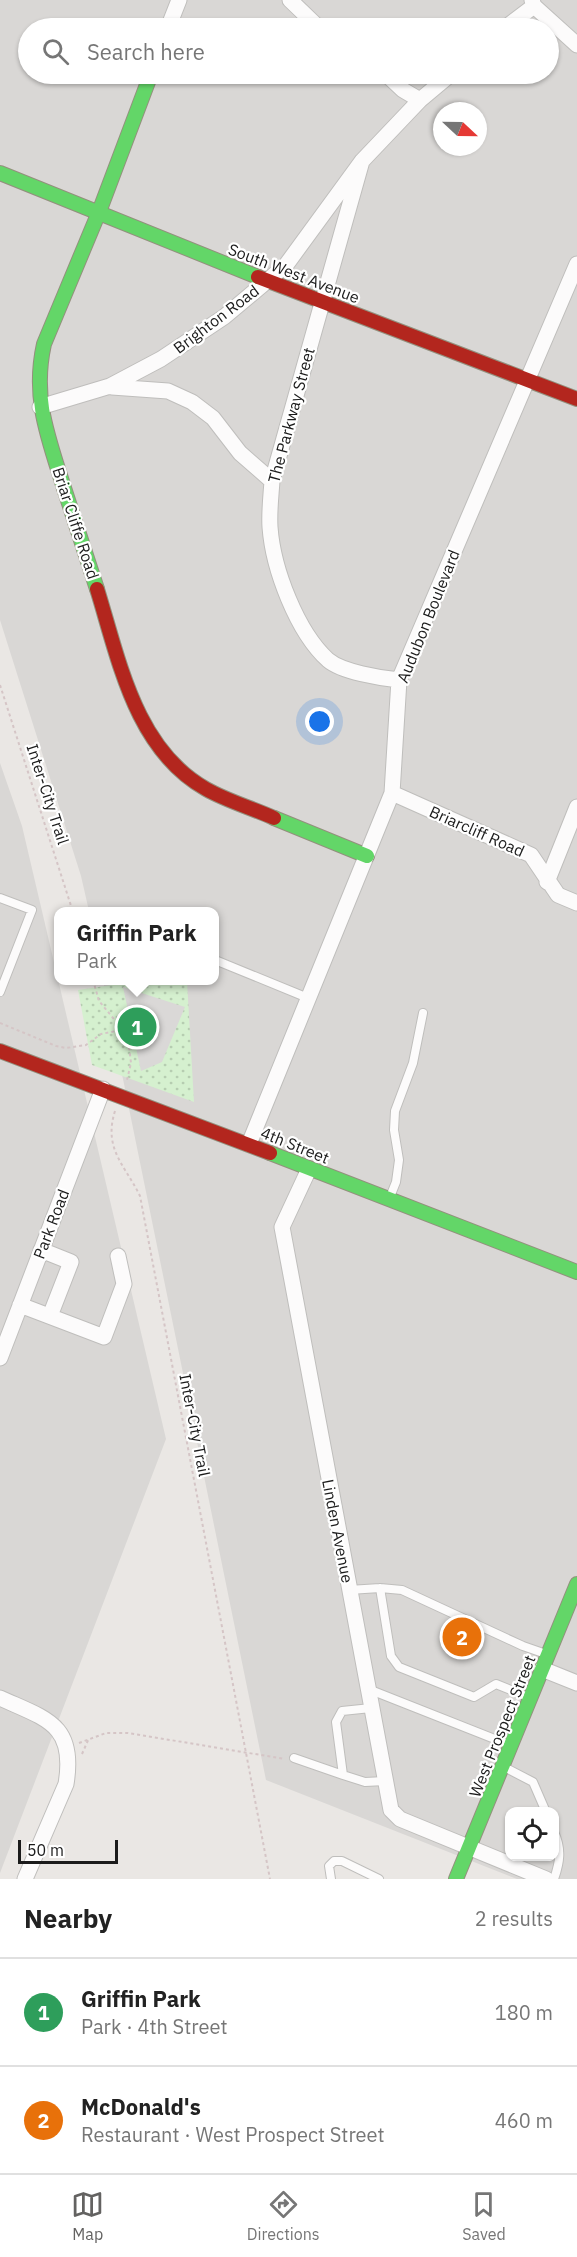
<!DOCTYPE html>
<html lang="en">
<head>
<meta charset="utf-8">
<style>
	body { margin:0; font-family:"IBM Plex Sans",sans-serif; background:#f6f6f6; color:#222 }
	.controls { position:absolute; right:18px; bottom:18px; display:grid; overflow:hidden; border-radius:12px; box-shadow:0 2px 4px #0004 }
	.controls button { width:54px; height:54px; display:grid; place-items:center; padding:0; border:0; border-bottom:2px solid #e0e0e0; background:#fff; color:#222; font:30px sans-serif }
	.compass { position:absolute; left:433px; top:102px; width:54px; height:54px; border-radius:50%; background:#fff; box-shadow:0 2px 4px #0004; rotate:112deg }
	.scale { position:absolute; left:18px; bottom:15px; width:100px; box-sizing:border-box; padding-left:6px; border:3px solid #1b1b1b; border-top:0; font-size:16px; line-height:21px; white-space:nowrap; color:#1b1b1b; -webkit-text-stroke:4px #fff; paint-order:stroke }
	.you { position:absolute; left:320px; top:722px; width:21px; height:21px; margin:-15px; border:4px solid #fff; border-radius:50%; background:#1a73e8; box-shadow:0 0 0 9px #1a73e833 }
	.badge { display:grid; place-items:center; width:39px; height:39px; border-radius:50%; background:#636261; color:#fff; font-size:20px; font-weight:700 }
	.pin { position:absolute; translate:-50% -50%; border:3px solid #fff; box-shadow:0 2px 6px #0006 }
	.popup { position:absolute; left:54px; top:907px; width:165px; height:78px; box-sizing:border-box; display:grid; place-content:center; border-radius:12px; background:#fff; filter:drop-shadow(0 2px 4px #0005); font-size:20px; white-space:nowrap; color:#767676 }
	.popup b { font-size:22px; color:#222 }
	.popup::after { content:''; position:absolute; left:50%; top:100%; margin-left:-12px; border:12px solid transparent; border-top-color:#fff }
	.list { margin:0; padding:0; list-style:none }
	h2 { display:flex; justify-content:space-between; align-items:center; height:78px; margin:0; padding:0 24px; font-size:26px }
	h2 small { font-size:20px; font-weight:400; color:#767676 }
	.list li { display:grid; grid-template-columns:39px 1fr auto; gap:18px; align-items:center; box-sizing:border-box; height:108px; padding:0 24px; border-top:2px solid #e0e0e0 }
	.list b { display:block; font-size:22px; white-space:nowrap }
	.list p { margin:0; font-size:20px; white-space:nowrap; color:#767676 }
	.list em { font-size:20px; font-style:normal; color:#767676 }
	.icon { flex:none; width:33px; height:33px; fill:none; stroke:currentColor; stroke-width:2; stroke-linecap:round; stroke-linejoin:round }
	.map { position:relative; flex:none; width:577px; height:1879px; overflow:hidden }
	.search { position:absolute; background:#fff; box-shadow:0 2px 4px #0004; left:18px; right:18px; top:18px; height:66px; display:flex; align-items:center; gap:15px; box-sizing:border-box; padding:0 21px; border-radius:33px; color:#767676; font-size:22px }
	.sheet { height:294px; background:#fff }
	nav { display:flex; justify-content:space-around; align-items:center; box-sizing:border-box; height:84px; border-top:2px solid #e0e0e0; background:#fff; font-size:16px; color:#767676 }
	nav a { display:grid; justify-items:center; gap:3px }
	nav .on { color:#636261 }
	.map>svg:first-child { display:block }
</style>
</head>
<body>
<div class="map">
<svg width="577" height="1879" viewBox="0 0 577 1879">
	<defs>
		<pattern id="park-dots" width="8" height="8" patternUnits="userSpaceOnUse" patternTransform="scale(1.5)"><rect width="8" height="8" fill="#d5f0cf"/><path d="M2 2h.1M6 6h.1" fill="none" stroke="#b6cdb1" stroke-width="1.8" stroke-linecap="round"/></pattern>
	</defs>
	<rect width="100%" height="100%" fill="#eae7e4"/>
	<!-- residential -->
	<path fill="#d9d7d5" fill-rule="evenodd" d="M 0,0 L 577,0 L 577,1879 L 517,1879 L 266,1780 L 103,981 L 215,980 L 215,912 L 89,911 L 81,876 L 0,620 ZM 28,28 L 548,28 L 548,74 L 28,74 ZM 442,111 L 478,111 L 478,147 L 442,147 ZM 510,1812 L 554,1812 L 554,1856 L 510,1856 Z
		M 0,763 L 22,826 L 166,1439 L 0,1873 Z"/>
	<!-- park -->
	<path fill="url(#park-dots)" d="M 139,981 L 187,981 L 194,1102 L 92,1065 L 78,990 Z"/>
	<!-- parking -->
	<path fill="#dad8d7" d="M 123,987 L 185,1007 L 162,1062 L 141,1071 Z"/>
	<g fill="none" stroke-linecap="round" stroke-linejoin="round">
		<!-- lane casing -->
		<g stroke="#bfbebc" stroke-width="10">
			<path id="lane" d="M 0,898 L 32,910 L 0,992
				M 215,960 L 308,998
				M 390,1197 L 396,1182 L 399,1160 L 394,1130 L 395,1111 L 413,1063 L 423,1013
				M 380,1588 L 391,1656 L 399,1667 L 474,1697 L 496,1684 L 528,1697
				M 349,1590 L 380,1588 L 402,1590 L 523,1646 L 546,1654
				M 368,1689 L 510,1745
				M 371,1708 L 342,1711 L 336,1722 L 343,1775 L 365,1782 L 385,1781
				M 294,1758 L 343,1775
				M 504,1767 L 533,1782 L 546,1812
				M 331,1879 L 329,1866 L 334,1861 L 342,1861 L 379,1879
				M 554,1879 C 560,1862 562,1849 554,1832"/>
		</g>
		<!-- street casing -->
		<g stroke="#bfbebc" stroke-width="17">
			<path id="street" d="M 290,0 L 319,28
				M 532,0 L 534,6 L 577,45
				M 168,28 L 179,0
				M 505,28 L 534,6
				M 386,74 L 403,90 L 420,100
				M 362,161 L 272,481 C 271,496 269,512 270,527 C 273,569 297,632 328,660 C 342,672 380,678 399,680
				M 112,387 L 168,391 L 192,402 L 213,418 L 240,453 L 272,481
				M 40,407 L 110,386 L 161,359 L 224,317 L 286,265 L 362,161 L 420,100 L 451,74
				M 392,793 L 531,855 L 558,895 L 577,903
				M 547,882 L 577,807
				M 249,1144 L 392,793 L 399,680 L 577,264
				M 309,1169 L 282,1227 L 391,1810 L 400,1819 L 546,1879
				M 41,1250 L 71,1262 L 50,1316
				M 20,1305 L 104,1337 L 124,1284 L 118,1256
				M 0,1358 L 103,1089
				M 542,1669 L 577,1683
				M 0,1698 C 46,1719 76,1724 66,1784 L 25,1879"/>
		</g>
		<!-- fast casing -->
		<g stroke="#93907d" stroke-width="16">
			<path id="fast" d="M 0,173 L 258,277
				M 97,589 C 86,555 75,521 64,488 C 48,437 32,398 44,344 L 99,212 L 151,74
				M 274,818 L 367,856
				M 270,1153 L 577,1272
				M 456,1879 L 577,1584"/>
		</g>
		<!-- jam casing -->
		<g stroke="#93907d" stroke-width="16">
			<path id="jam" d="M 258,277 L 577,399
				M 97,589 C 119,660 135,749 206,789 C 227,801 252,808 274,818
				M 0,1051 L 270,1153"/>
		</g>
		<!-- path -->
		<path stroke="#d5c5c6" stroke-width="2" stroke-dasharray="3 3" stroke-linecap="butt" d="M 0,685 L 73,912
			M 93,980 L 99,1001 L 123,1030 L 129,1046 L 131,1063 L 127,1080
			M 0,1023 L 56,1046 L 66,1048 L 86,1045 L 101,1034 L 131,1028 L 152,1029
			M 115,1111 C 103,1149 125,1165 140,1196 L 270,1879
			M 79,1743 L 106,1733 L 128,1733 L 285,1759
			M 82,1754 L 89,1738"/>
		<!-- lane -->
		<use href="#lane" stroke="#fcfbfb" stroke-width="8"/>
		<!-- street -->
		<use href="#street" stroke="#fcfbfb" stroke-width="15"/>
		<!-- fast -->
		<use href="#fast" stroke="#63d668" stroke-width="14"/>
		<!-- jam -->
		<use href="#jam" stroke="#b3261e" stroke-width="14"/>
	</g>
	<g text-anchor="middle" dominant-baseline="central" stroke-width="4.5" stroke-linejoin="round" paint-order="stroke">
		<!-- street labels -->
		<g font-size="16" fill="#1b1b1b" stroke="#fff">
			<text transform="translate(294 273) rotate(21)">South West Avenue</text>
			<text transform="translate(216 319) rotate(-37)">Brighton Road</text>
			<text transform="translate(291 415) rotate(-75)">The Parkway Street</text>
			<text transform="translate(76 523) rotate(72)">Briar Cliffe Road</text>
			<text transform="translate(428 616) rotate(-68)">Audubon Boulevard</text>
			<text transform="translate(48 794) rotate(72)">Inter-City Trail</text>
			<text transform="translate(477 831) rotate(24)">Briarcliff Road</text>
			<text transform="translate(295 1145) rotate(22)">4th Street</text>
			<text transform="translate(51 1224) rotate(-69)">Park Road</text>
			<text transform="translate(195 1425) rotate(79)">Inter-City Trail</text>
			<text transform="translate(338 1531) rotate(79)">Linden Avenue</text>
			<text transform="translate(502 1726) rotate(-68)">West Prospect Street</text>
		</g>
	</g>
</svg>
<div class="controls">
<button><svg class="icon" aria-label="locate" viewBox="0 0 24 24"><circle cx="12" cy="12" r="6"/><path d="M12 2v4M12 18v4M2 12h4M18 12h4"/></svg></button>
</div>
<svg class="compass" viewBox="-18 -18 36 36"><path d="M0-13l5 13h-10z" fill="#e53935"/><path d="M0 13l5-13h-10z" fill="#767676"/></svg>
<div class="scale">50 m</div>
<div class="you"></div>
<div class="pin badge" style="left:137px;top:1027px;background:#2e9e5b">1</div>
<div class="popup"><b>Griffin Park</b>Park</div>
<div class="pin badge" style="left:462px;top:1637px;background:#e8710a">2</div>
<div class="search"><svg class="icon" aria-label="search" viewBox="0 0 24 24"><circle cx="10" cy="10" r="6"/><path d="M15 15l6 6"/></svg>Search here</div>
</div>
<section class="sheet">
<h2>Nearby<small>2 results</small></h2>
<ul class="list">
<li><span class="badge" style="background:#2e9e5b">1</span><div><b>Griffin Park</b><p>Park · 4th Street</p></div><em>180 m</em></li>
<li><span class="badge" style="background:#e8710a">2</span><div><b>McDonald's</b><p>Restaurant · West Prospect Street</p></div><em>460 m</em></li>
</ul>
</section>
<nav>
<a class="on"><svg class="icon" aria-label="map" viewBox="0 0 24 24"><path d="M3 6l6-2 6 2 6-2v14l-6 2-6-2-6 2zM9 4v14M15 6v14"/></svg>Map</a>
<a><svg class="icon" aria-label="directions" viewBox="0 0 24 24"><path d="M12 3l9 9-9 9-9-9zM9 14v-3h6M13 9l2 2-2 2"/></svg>Directions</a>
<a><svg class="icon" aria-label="saved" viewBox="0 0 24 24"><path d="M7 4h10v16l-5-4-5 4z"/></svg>Saved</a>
</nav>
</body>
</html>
